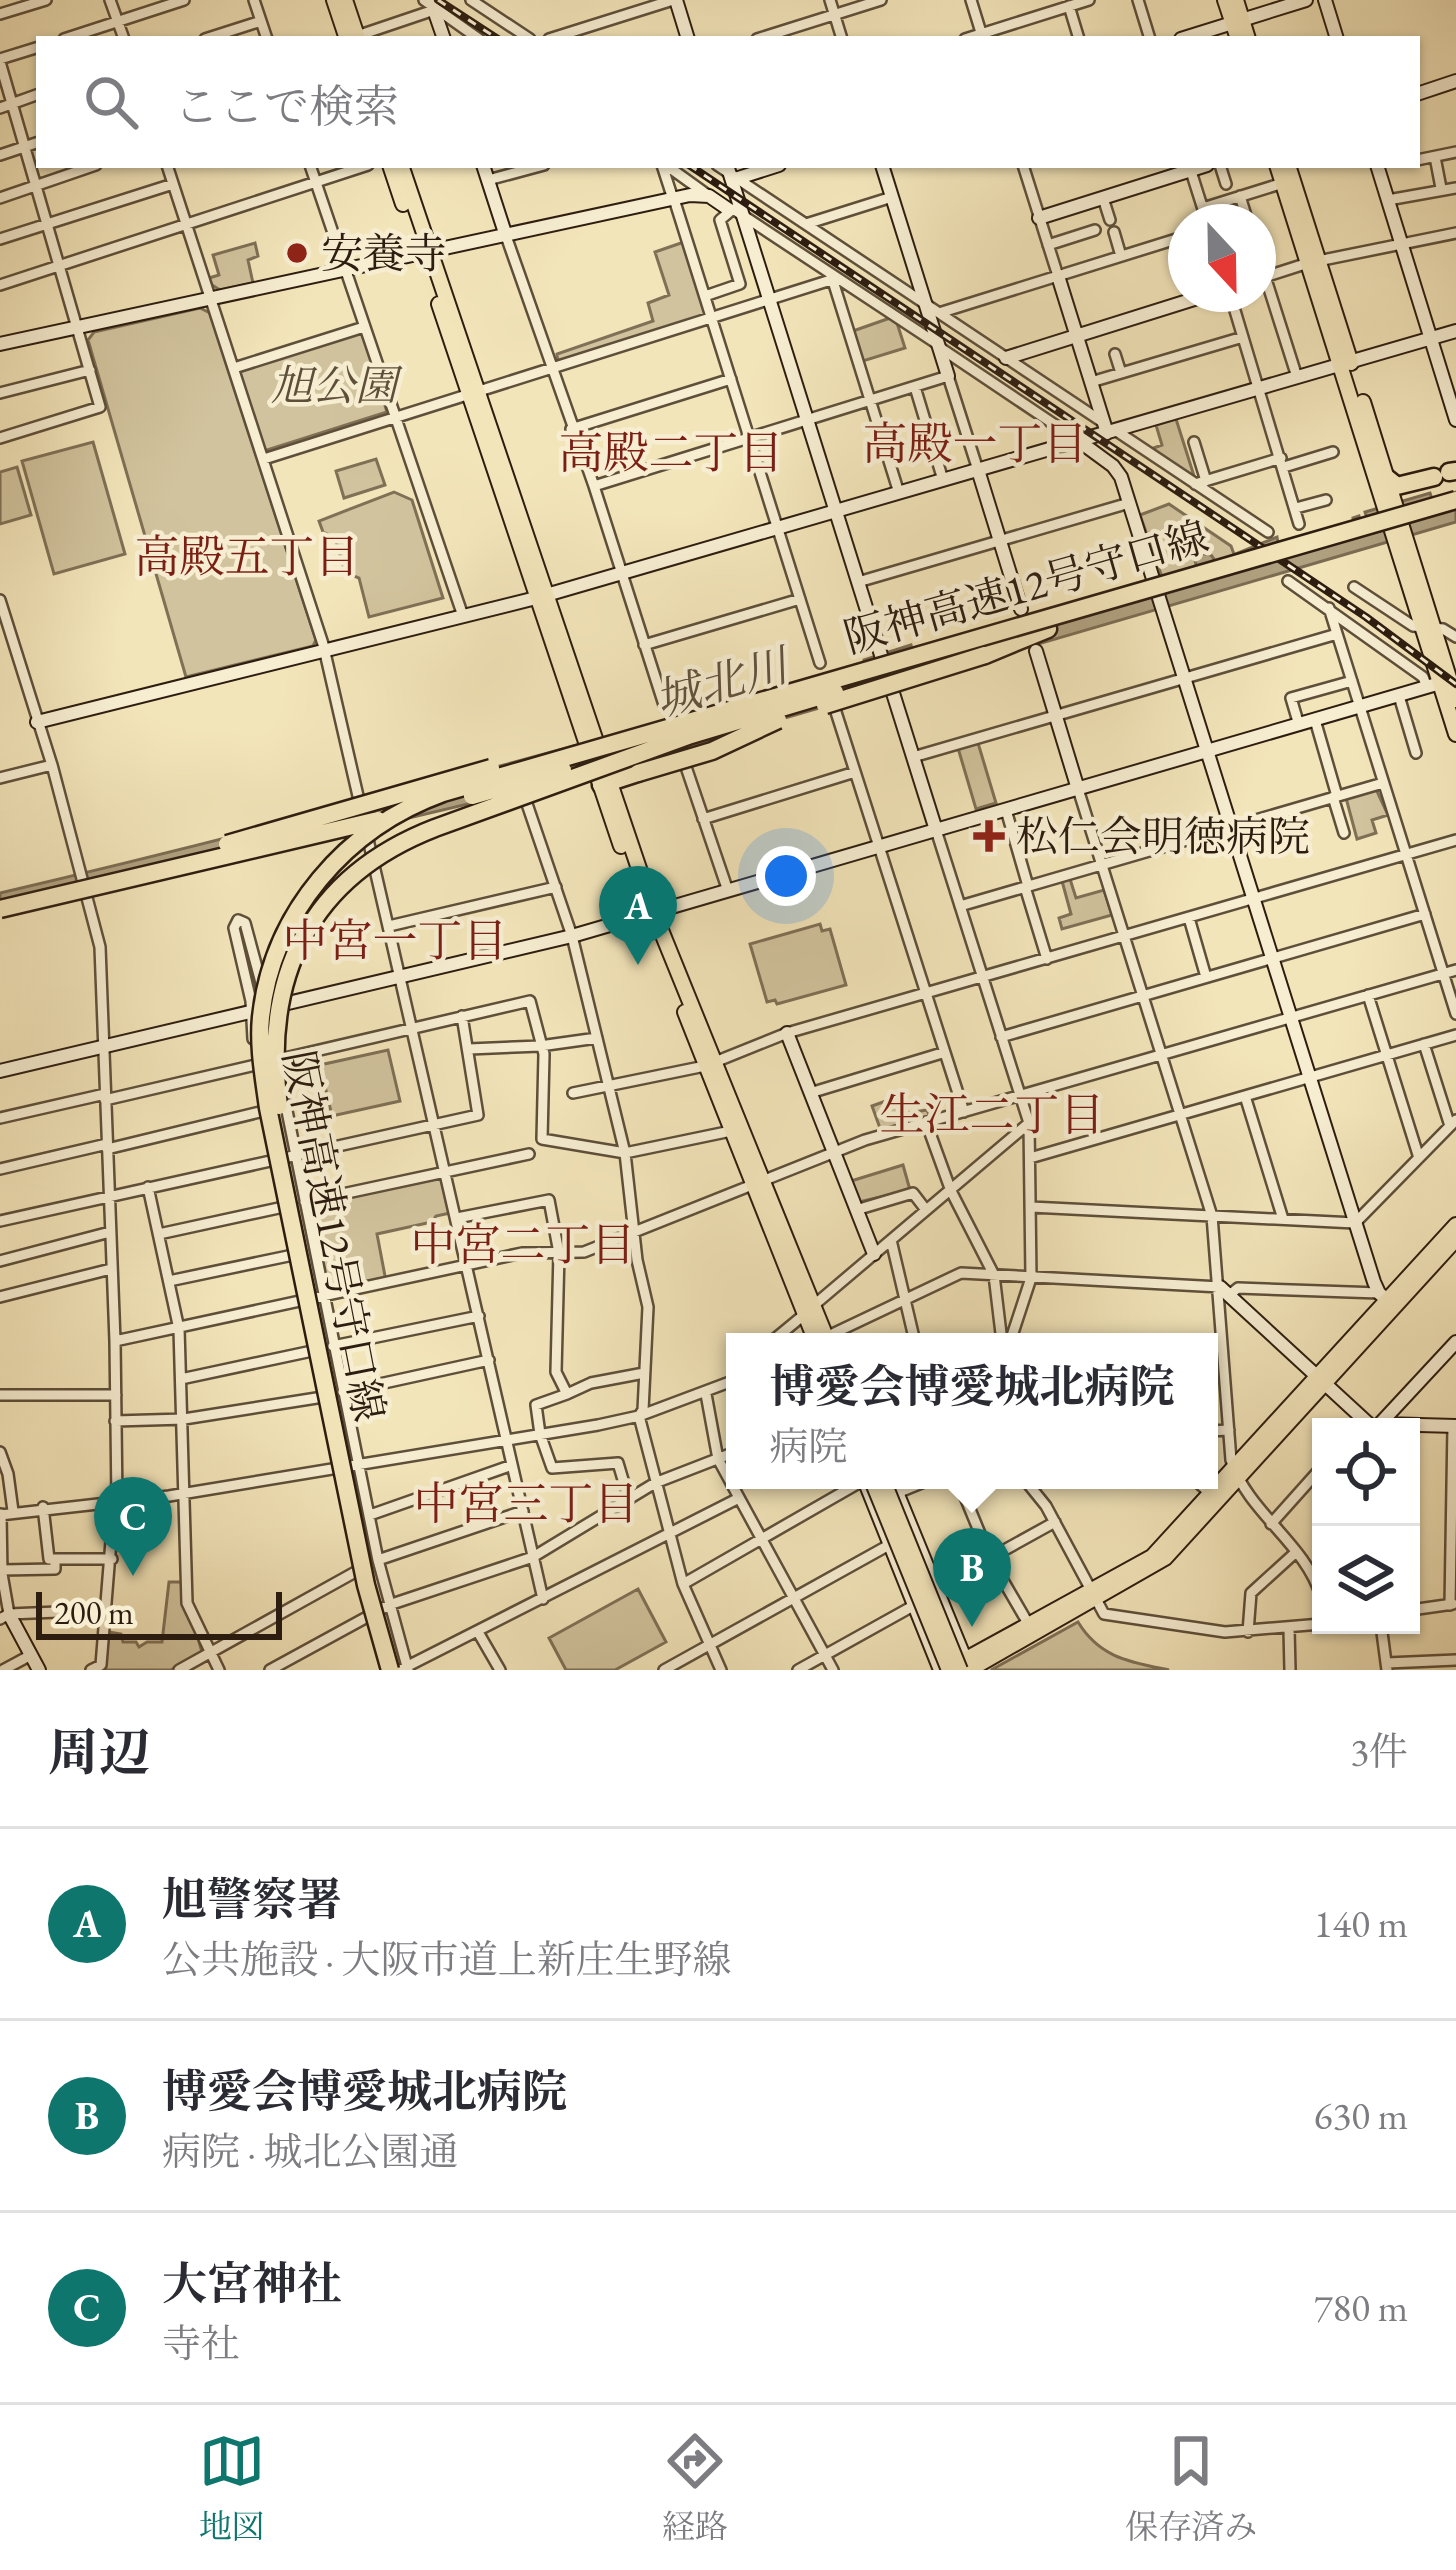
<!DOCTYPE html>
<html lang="ja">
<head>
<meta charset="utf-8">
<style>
	body { margin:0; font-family:"EB Garamond","Noto Serif JP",serif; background:#f7f7f7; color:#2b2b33 }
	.controls { position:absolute; right:36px; bottom:36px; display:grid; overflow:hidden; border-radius:0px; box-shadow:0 3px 9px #0004 }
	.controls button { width:108px; height:108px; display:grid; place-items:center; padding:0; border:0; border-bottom:3px solid #e1e1e2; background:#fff; color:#2b2b33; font:60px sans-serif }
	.compass { position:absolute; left:1168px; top:204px; width:108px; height:108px; border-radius:50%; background:#fff; box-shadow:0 3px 9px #0004; rotate:158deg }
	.scale { position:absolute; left:36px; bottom:30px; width:246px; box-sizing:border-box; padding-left:12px; border:6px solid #2d1d10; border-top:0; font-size:33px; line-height:42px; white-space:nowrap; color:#2d1d10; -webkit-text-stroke:9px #f7eed2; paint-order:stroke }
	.you { position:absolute; left:786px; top:876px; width:42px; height:42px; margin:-30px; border:9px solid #fff; border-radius:50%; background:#1a73e8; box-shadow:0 0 0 18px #1a73e833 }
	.badge { display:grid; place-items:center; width:78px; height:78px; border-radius:50%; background:#0f766e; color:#fff; font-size:39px; font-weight:700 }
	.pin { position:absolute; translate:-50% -99px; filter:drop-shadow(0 3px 6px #0008) }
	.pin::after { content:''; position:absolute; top:63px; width:42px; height:36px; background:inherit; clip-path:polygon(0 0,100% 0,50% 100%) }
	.popup { position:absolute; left:726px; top:1333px; width:492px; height:156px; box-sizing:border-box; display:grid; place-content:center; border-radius:0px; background:#fff; filter:drop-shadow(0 3px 9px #0005); font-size:39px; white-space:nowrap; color:#7c7c81 }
	.popup b { font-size:45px; color:#2b2b33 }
	.popup::after { content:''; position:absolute; left:50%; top:100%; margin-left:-24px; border:24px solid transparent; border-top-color:#fff }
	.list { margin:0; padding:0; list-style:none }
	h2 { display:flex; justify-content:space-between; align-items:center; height:156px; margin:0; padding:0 48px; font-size:51px }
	h2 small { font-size:39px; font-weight:400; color:#7c7c81 }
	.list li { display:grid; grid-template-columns:78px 1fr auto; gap:36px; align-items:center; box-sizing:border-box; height:192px; padding:0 48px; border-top:3px solid #e1e1e2 }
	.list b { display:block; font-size:45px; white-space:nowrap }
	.list p { margin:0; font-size:39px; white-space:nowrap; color:#7c7c81 }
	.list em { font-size:39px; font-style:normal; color:#7c7c81 }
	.icon { flex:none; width:66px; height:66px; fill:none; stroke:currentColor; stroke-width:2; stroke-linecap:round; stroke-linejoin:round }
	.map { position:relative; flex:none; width:1456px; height:1670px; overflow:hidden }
	.search { position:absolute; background:#fff; box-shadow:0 3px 9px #0004; left:36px; right:36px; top:36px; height:132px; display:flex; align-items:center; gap:30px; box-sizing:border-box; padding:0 42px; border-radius:0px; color:#7c7c81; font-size:45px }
	.sheet { height:732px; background:#fff }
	nav { display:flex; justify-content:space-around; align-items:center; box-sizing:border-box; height:168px; border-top:3px solid #e1e1e2; background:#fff; font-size:33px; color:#7c7c81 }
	nav a { display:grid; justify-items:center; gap:6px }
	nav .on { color:#0f766e }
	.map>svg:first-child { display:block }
</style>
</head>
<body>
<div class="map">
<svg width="1456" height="1670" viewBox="0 0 1456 1670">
	<rect width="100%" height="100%" fill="#f3e5ba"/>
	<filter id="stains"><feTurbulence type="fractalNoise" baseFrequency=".00167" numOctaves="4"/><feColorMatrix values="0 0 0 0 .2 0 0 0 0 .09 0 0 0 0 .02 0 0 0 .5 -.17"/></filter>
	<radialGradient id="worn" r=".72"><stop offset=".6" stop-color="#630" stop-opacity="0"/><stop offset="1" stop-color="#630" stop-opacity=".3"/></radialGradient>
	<!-- green -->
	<path fill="#d1c39d" stroke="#7f7056" stroke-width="3" d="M 684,242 L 708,311 L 705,317 L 558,365 L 557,354 L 653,321 L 648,303 L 669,295 L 655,252 Z
		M 255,243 L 258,256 L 248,260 L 253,283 L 220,290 L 212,285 L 209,278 L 219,275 L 213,255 Z
		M 200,308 L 210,313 L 316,640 L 313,646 L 186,677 L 88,340 L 94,332 Z
		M 890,318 L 897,323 L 905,348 L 863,361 L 853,331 Z
		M 362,332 L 387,412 L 264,451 L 238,369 Z
		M 1176,419 L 1195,479 L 1151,449 L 1162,445 L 1156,425 Z
		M 93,442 L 125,554 L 54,574 L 22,461 Z
		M 376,459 L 385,485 L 344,498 L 336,471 Z
		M 17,467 L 31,515 L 0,524 L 0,472 Z
		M 394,492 L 412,500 L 443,598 L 369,617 L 359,578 L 345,572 L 335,538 L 323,532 L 319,521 Z
		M 1169,504 L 1231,546 L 1235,557 L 1162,577 L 1140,515 Z
		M 978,743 L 996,803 L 976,809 L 958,748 Z
		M 1376,789 L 1388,815 L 1372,820 L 1376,833 L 1357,839 L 1346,798 Z
		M 1070,879 L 1076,898 L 1104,890 L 1112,915 L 1062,929 L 1059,918 L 1071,914 L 1062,881 Z
		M 820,924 L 822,931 L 830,929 L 846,985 L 777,1004 L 775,1000 L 767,1002 L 750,944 Z
		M 388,1050 L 400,1101 L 332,1116 L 320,1065 Z
		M 897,1097 L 902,1114 L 927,1110 L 930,1117 L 881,1131 L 872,1106 Z
		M 903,1165 L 910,1190 L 859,1202 L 851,1181 Z
		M 439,1177 L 443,1180 L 450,1213 L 436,1216 L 432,1222 L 377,1234 L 385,1276 L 382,1281 L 333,1291 L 328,1288 L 312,1208 L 315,1204 Z
		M 169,1582 L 182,1582 L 202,1652 L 171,1670 L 105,1670 L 109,1632 L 121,1634 L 123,1642 L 136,1642 L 139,1647 L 147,1642 L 162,1642 Z
		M 638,1589 L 666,1642 L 615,1670 L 566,1670 L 549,1638 Z
		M 1078,1622 C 1100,1658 1130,1662 1169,1670 L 991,1670 Z"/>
	<!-- water -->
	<path fill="#b0a180" stroke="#7c6c53" stroke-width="3" d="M 1456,492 L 1456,522 L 590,775 L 0,915 L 0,893 C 290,825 577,747 863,664 L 864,660 L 911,645 L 912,649 L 1197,568 L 1190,542 L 1199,539 L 1199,553 L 1211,555 L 1216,562 L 1277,537 L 1278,543 L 1354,522 L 1353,518 L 1359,516 L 1360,520 L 1367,518 L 1365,512 L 1430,493 L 1432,499 Z"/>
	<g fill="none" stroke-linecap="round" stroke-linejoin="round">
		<!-- street casing -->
		<g stroke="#5e4f3a" stroke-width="14">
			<path id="street" d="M 110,0 L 124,39
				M 254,0 L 267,39
				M 424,0 L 479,39
				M 471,0 L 530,39
				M 830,0 L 842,39
				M 971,0 L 983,39
				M 1138,0 L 1150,39
				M 1069,6 L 1079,39
				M 0,14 L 46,0
				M 357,36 L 434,10 L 433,0
				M 64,39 L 184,0
				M 205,39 L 261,21
				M 549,39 L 673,0
				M 757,39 L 881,0
				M 965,39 L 1089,0
				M 0,59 L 39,47
				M 0,62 L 100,407 L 0,438
				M 0,108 L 39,94
				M 0,155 L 39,142
				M 1435,157 L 1441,188
				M 1417,160 L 1456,152
				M 167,165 L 323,644 L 543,1599
				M 310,165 L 463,616
				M 662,165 L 673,199
				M 666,165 L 709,196
				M 717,165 L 1104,423
				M 1023,165 L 1058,276
				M 1189,165 L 1207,222
				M 1220,165 L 1226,184
				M 488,180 L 544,165
				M 1240,196 L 1248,222
				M 0,198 L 96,165
				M 1103,198 L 1110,220
				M 674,199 L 820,663
				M 1388,200 L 1456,188
				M 1203,208 L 1283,183
				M 806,224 L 892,197
				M 1114,232 L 1121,256
				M 506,236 L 594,486 L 665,708
				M 0,239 L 173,184
				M 1048,245 L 1095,230
				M 1258,254 L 1297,377
				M 1258,279 L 1308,263 L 1456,233
				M 833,281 L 899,493
				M 0,285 L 368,165
				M 1230,294 L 1299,524
				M 705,296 L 740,284 L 720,220 L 733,209 L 939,345
				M 939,313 L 1186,236
				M 939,347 L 1079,441
				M 1115,354 L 1121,373
				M 234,368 L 364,327
				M 1091,382 L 1243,337
				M 915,387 L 943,480
				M 0,393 L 90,370
				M 571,429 L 731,379
				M 1115,430 L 1268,532
				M 1194,442 L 1206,481
				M 264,459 L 837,278
				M 1284,467 L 1333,452
				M 1195,484 L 1281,458
				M 594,486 L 948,376 L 978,470
				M 1296,508 L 1326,500
				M 1288,581 L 1423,677 L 1427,687
				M 858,582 L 1129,503
				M 1354,587 L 1413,626 L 1443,629 L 1456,637
				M 0,600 L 52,765 L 100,947 L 115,1341 L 117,1503
				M 1329,608 L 1456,1014
				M 644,645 L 800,599
				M 1399,696 L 1416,753
				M 835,709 L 964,1112
				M 1315,720 L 1337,796
				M 1299,725 L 1291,698 L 1352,681
				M 913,757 L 1337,634
				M 685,764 L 728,891
				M 0,778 L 52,765
				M 1078,789 L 1212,1216 L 1231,1460 C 1248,1513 1305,1543 1321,1596
				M 1333,797 L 1344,833
				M 526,801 L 572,936 L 625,1153 L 637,1260 L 648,1307 L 643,1410 L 639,1416 L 683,1584 L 721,1670
				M 1006,810 L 1028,886
				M 703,819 L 855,772
				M 936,830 L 1029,1123 L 1031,1278 L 1010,1342
				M 1025,887 L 1047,959
				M 960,906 L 1383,783
				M 1189,918 L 1206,977
				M 389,926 L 556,887
				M 1368,995 L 1419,1158
				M 1001,1037 L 1425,914
				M 253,1039 L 251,1001 L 234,928 L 238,920 L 245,923 L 263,990
				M 1424,1044 L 1450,1126
				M 469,1049 L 540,1046 L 597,1038
				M 573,1093 L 705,1066 L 787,1033 L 1456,840
				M 810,1093 L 942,1053
				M 1245,1096 L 1283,1219
				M 105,1100 L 530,1001 L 544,1054 L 542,1139 L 625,1153 L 731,1131
				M 285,1101 L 378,1560 L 408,1670
				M 0,1118 L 105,1094
				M 926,1122 L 951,1191 L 994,1275 L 1002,1342
				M 107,1149 L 264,1111
				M 1030,1158 L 1456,1035
				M 0,1169 L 107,1144
				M 148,1187 L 179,1329 L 187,1603 L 219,1670
				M 305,1202 L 529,1154
				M 1031,1207 L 1355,1223 L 1456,1120
				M 856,1210 L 913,1193 L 926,1210
				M 457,1218 L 549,1200 L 559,1253 L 556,1372 L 567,1394 L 591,1383 L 644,1373
				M 0,1221 L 478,1115 L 462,1016
				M 159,1234 L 288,1206
				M 891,1240 L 915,1342
				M 0,1261 L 110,1232
				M 169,1281 L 293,1255
				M 1229,1295 L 1238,1288 L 1379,1293
				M 0,1297 L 111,1269
				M 813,1306 L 1029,1123
				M 826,1337 L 961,1273 L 1220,1287
				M 115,1341 L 522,1253 L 584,1252 L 865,1140 L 1456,970
				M 771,1342 L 805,1314
				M 333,1346 L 479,1316
				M 181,1379 L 312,1351
				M 343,1392 L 489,1360
				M 567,1394 L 536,1405 L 540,1434 L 552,1468 L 618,1463 L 629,1500
				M 706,1394 L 718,1459 L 833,1670
				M 0,1395 L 116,1395
				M 115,1421 L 184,1419 L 323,1397
				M 1209,1431 L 1229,1430
				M 0,1452 L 8,1474 L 13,1511
				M 958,1480 L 990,1558 L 1029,1625
				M 1025,1480 L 1046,1506 L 1104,1614 L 1225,1632 L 1321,1624
				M 1195,1480 L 1211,1494
				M 897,1493 L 929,1480
				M 43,1507 L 49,1559 L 112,1559
				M 1,1514 L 2,1574 L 9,1614
				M 0,1515 L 169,1496 L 598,1425 L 639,1416 L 735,1380
				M 370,1515 L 512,1465
				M 1271,1524 L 1321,1468
				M 378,1560 L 523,1511
				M 2,1570 L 55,1569 L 55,1561
				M 934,1583 L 990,1558 L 1055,1522
				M 683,1584 L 864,1480
				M 1450,1605 L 1453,1426
				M 1411,1610 L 1453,1604
				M 0,1619 L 9,1614 L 106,1610
				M 1381,1625 L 1387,1670
				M 1289,1629 L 1290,1670
				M 478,1632 L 500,1670
				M 1248,1632 L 1251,1593 L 1295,1553
				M 1387,1663 L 1456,1660
				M 3,1670 L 31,1655
				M 91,1670 L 101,1665 L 114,1504
				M 179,1670 L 357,1571
				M 270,1670 L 389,1605 L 533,1557 L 655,1483 L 735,1452
				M 400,1670 L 737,1499
				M 664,1670 L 889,1545
				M 798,1670 L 913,1606"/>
		</g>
		<!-- secondary casing -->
		<g stroke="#2d1d10" stroke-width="16">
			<path id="secondary" d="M 676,0 L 688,39
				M 1325,0 L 1337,39
				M 434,10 L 444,39
				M 1181,39 L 1306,0
				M 1417,94 L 1456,81
				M 483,165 L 506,236
				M 727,165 L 936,830
				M 882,165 L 948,376
				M 1377,165 L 1456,420
				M 732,180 L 779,165
				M 1039,218 L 1207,165
				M 1058,276 L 1107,433
				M 0,344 L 690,195 L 709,196 L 728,209
				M 1006,358 L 1210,294
				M 1079,441 L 1113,466 L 1121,477 L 1374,1282 L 1379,1293 L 1394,1306
				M 978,470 L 1021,609
				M 1036,651 L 1078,789
				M 37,722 L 536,598 L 1456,331
				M 787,1033 L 874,1254
				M 0,1071 L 572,936 L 1447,681
				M 1220,1287 L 1372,1427
				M 1383,1424 L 1456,1426
				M 1377,1427 L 1456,1342
				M 864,1480 L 940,1670
				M 892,1480 L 969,1668
				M 9,1614 L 39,1670"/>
		</g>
		<!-- primary casing -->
		<g stroke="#2d1d10" stroke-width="18">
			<path id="primary" d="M 334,0 L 347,39
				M 345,0 L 358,39
				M 1225,0 L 1238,39
				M 1236,0 L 1248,39
				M 390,165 L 403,204
				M 401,165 L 654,913 L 828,1342
				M 1277,165 L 1456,734
				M 1288,165 L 1351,363
				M 439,304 L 621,846
				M 1363,402 L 1456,700
				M 634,884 L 652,931
				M 685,1012 L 816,1342
				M 950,1668 L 1152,1557 L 1456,1225
				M 969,1670 L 1165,1558 L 1456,1239"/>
		</g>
		<!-- highway casing -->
		<g stroke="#2d1d10" stroke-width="21">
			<path id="highway" d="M 1449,472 L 1456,471
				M 1387,478 L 1397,486 L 1434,477
				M 985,655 L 1048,629
				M 601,785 L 638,773"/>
		</g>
		<!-- street -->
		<use href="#street" stroke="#f7eed2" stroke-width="9"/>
		<!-- secondary -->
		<use href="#secondary" stroke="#f7eed2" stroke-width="12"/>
		<!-- primary -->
		<use href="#primary" stroke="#f3e5ba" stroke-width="14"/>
		<!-- highway -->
		<use href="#highway" stroke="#f3e5ba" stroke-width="16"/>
		<!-- rail casing -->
		<g stroke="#2d1d10" stroke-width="8">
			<path id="rail" d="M 438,0 L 498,39
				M 689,165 L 1366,617 L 1456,684"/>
		</g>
		<!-- rail -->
		<use href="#rail" stroke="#f7eed2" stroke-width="3" stroke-dasharray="9" stroke-linecap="butt"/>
		<!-- primary-bridge casing -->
		<g stroke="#2d1d10" stroke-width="18" stroke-linecap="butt">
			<path id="primary-bridge" d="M 883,1480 L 960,1670
				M 873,1483 L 949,1670"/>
		</g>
		<!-- highway-bridge casing -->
		<g stroke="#2d1d10" stroke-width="21" stroke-linecap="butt">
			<path id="highway-bridge" d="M 825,705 L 985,655
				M 638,773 L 712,751 L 778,720
				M 472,796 L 563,770
				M 227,844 L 491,768
				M 0,909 L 378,820
				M 279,1106 C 262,977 309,877 435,828 L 691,735 L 835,692
				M 390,1670 L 366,1585 L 268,1108 C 264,1078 258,1047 261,1017 C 272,913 346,828 443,793 L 1456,500"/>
		</g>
		<!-- primary-bridge -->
		<use href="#primary-bridge" stroke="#f3e5ba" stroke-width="14"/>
		<!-- highway-bridge -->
		<use href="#highway-bridge" stroke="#f3e5ba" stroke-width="16"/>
	</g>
	<!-- markers -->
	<g fill="#8f2418" stroke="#f7eed2" stroke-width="4.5">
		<circle cx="297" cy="253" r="12"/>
		<path d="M983 818h12v12h12v12h-12v12h-12v-12h-12v-12h12z"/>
	</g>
	<g text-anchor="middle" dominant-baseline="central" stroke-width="9" stroke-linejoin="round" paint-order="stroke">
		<!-- poi labels -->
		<g font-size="42" fill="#2d1d10" stroke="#f7eed2" text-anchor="start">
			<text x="321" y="253">安養寺</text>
			<text x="1016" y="836">松仁会明徳病院</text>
		</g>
		<!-- park labels -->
		<g font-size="42" font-style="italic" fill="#5e4f3a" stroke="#f7eed2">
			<text x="334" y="385">旭公園</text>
		</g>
		<!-- street labels -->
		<g font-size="42" fill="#2d1d10" stroke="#f7eed2">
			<text transform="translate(1026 587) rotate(-16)">阪神高速12号守口線</text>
			<text transform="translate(334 1236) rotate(79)">阪神高速12号守口線</text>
		</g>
		<!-- neighbourhood labels -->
		<g font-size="45" fill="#7a1f14" stroke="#f7eed2">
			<text x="975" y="443">高殿一丁目</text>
			<text x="671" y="452">高殿二丁目</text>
			<text x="247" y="556">高殿五丁目</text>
			<text x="395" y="940">中宮一丁目</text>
			<text x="992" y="1114">生江二丁目</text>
			<text x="523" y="1244">中宮二丁目</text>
			<text x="526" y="1503">中宮三丁目</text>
		</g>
		<!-- water labels -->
		<g font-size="45" font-style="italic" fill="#61523d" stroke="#f7eed2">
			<text transform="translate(721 682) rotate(-16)">城北川</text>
		</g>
	</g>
	<rect width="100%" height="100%" filter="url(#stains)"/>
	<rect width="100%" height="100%" fill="url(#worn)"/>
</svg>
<div class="controls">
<button><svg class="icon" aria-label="locate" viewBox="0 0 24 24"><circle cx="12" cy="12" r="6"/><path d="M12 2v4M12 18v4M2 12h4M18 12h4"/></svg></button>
<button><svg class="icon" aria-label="layers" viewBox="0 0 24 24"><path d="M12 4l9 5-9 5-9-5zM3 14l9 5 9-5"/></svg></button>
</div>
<svg class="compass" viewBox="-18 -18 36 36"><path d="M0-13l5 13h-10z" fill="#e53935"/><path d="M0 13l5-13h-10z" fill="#7c7c81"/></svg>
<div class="scale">200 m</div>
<div class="you"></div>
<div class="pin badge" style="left:638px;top:965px">A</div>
<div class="pin badge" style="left:972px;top:1627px">B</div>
<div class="popup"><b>博愛会博愛城北病院</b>病院</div>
<div class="pin badge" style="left:133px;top:1576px">C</div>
<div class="search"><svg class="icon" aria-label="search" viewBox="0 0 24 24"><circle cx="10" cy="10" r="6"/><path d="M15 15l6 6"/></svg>ここで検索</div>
</div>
<section class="sheet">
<h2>周辺<small>3件</small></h2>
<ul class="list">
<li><span class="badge">A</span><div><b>旭警察署</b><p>公共施設 · 大阪市道上新庄生野線</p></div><em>140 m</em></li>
<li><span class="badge">B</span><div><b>博愛会博愛城北病院</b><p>病院 · 城北公園通</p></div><em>630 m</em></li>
<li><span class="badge">C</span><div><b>大宮神社</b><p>寺社</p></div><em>780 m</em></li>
</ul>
</section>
<nav>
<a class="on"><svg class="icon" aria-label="map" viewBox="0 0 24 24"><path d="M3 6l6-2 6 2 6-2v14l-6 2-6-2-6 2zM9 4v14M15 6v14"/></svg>地図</a>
<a><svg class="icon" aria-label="directions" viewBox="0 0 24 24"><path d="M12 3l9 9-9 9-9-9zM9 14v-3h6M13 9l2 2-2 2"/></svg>経路</a>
<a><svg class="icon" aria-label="saved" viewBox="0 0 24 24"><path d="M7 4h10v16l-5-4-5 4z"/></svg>保存済み</a>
</nav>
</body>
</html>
